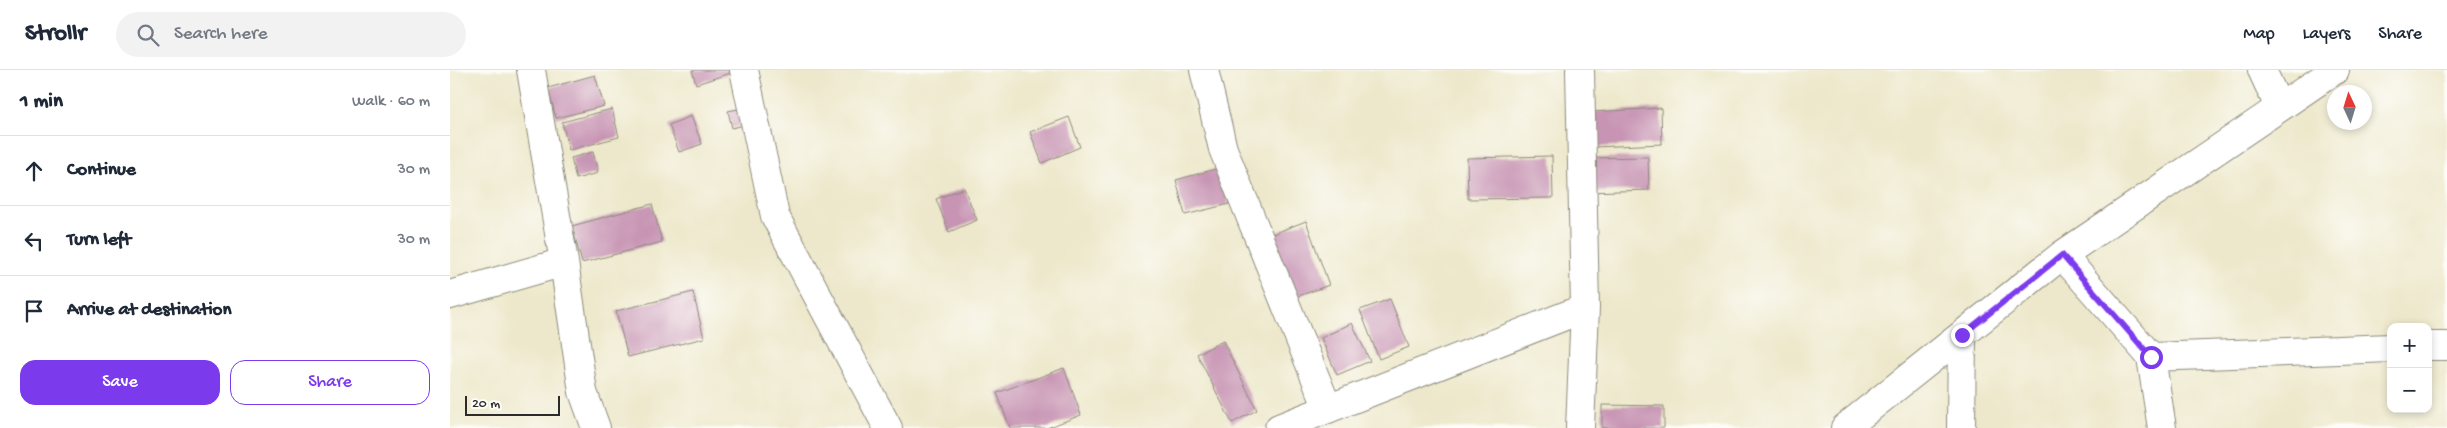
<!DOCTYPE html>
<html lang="en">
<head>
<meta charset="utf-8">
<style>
	body { margin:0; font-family:"Gochi Hand",sans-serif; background:#f2f2f3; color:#1f2937 }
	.controls { position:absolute; right:15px; bottom:15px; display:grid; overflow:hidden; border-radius:10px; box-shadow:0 2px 8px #0003 }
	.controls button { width:45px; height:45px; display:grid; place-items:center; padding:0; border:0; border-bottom:1px solid #e0e1e3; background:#fff; color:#1f2937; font:25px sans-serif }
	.compass { position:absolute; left:1877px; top:15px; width:45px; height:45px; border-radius:50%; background:#fff; box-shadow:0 2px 8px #0003; rotate:356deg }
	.scale { position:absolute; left:15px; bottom:12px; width:95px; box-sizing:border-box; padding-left:5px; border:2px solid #2b2b2b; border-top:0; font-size:14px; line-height:18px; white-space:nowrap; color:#2b2b2b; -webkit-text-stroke:4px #fdfcf7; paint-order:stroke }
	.stop { position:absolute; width:15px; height:15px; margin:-11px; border:4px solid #7c3aed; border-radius:50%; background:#fff }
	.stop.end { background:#7c3aed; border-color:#fff; box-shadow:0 1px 5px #0008 }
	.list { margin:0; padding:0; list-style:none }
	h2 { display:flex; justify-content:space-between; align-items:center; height:65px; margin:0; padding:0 20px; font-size:21px }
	h2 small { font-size:16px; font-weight:400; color:#747a83 }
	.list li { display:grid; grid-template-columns:32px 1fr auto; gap:15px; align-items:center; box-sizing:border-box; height:70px; padding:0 20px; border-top:1px solid #e0e1e3 }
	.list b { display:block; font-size:19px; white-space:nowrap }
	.list em { font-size:16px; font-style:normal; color:#747a83 }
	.actions { display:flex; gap:10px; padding:15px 20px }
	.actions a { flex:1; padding:11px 0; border:1px solid #7c3aed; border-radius:15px; text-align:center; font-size:18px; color:#7c3aed }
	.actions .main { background:#7c3aed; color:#fff }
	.icon { flex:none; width:28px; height:28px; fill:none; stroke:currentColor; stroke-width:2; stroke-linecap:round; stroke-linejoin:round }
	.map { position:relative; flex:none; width:1997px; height:358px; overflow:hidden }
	header { display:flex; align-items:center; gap:30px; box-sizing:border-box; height:70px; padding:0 25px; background:#fff; border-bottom:1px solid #e0e1e3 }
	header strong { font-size:24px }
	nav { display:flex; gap:28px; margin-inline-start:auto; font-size:18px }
	.search { width:350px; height:45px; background:#f2f2f3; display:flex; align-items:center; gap:12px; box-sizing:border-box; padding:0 18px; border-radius:28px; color:#747a83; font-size:19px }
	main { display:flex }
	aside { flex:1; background:#fff }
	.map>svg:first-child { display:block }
</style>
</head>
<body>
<header>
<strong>Strollr</strong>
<div class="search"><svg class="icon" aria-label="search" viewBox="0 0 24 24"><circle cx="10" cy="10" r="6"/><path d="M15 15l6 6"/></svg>Search here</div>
<nav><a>Map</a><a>Layers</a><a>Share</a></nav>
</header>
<main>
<aside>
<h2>1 min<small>Walk · 60 m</small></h2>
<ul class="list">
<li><svg class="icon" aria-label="ahead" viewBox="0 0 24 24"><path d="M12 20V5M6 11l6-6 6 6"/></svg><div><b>Continue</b></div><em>30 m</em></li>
<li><svg class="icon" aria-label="left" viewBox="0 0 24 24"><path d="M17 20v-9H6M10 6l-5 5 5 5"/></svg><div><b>Turn left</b></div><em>30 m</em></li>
<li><svg class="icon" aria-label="arrive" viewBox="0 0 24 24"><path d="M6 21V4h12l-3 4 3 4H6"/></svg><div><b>Arrive at destination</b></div></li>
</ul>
<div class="actions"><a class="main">Save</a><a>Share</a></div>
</aside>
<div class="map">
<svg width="1997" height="358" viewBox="0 0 1997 358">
	<rect width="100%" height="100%" fill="#fdfcf7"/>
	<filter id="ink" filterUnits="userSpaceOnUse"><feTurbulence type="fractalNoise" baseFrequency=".02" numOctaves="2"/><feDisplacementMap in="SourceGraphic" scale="10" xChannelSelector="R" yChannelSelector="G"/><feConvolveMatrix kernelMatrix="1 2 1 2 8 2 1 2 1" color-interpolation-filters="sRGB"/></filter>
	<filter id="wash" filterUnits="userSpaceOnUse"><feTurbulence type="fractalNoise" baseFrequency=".0096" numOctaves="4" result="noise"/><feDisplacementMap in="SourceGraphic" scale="20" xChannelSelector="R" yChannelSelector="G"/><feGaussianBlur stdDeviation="1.12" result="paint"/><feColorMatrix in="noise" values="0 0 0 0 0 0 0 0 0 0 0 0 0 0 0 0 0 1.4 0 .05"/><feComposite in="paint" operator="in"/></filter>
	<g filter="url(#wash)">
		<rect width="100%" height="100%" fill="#ede8cb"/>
		<g id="blocks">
			<!-- building -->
			<path fill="#c794b4" d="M 242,0 L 283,0 L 284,2 L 246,14 Z
				M 145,5 L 154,36 L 106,48 L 98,18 Z
				M 298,37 L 302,53 L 282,58 L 278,41 Z
				M 1211,38 L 1212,74 L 1144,77 L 1143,42 Z
				M 162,39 L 169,67 L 119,80 L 112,52 Z
				M 241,46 L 252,74 L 229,82 L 219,55 Z
				M 619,47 L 630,77 L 592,93 L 580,62 Z
				M 143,82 L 148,103 L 126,109 L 121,88 Z
				M 1102,86 L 1103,128 L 1018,129 L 1017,88 Z
				M 1198,87 L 1199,120 L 1137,122 L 1137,88 Z
				M 769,98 L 779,134 L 735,145 L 726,110 Z
				M 514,118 L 527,150 L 499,162 L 486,129 Z
				M 202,134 L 212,172 L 132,193 L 122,156 Z
				M 856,151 L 879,215 L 843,228 L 820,165 Z
				M 243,222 L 254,268 L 178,287 L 166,241 Z
				M 940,229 L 959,277 L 929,289 L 910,240 Z
				M 902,253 L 920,291 L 887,305 L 871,268 Z
				M 773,271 L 807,340 L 782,353 L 747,284 Z
				M 614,298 L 631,345 L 597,358 L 560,358 L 547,323 Z
				M 1152,335 L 1214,336 L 1214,358 L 1152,358 Z"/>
		</g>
	</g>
	<g filter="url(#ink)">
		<use href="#blocks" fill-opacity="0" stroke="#8c8a7b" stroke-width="1"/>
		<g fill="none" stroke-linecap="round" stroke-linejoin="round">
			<!-- minor casing -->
			<g stroke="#8c8a7b" stroke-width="30">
				<path id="minor" d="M 81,0 L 114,192 L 133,322 L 146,358
					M 294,0 L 325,146 L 438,358
					M 754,0 L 773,79 L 878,339
					M 1130,0 L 1135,238 L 1130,358
					M 1812,0 L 1829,37
					M 1612,185 L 1701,287 L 1712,358
					M 0,225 L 114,192
					M 1978,276 L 1997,276
					M 1701,287 L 1941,278
					M 829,358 L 1135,238
					M 1395,358 L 1612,185 L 1885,0
					M 1511,358 L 1512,265"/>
			</g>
			<!-- minor -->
			<use href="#minor" stroke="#fff" stroke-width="28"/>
		</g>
	</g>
	<g fill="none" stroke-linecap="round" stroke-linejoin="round" filter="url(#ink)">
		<!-- route -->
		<path stroke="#7c3aed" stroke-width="6" d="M 1512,265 L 1612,185 L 1701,287"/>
	</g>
</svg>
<div class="controls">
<button>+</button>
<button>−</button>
</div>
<svg class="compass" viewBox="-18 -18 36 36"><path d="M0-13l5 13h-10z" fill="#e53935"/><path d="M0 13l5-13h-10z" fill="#747a83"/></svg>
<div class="scale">20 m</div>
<div class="stop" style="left:1701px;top:287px"></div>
<div class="stop end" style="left:1512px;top:265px"></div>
</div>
</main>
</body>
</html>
